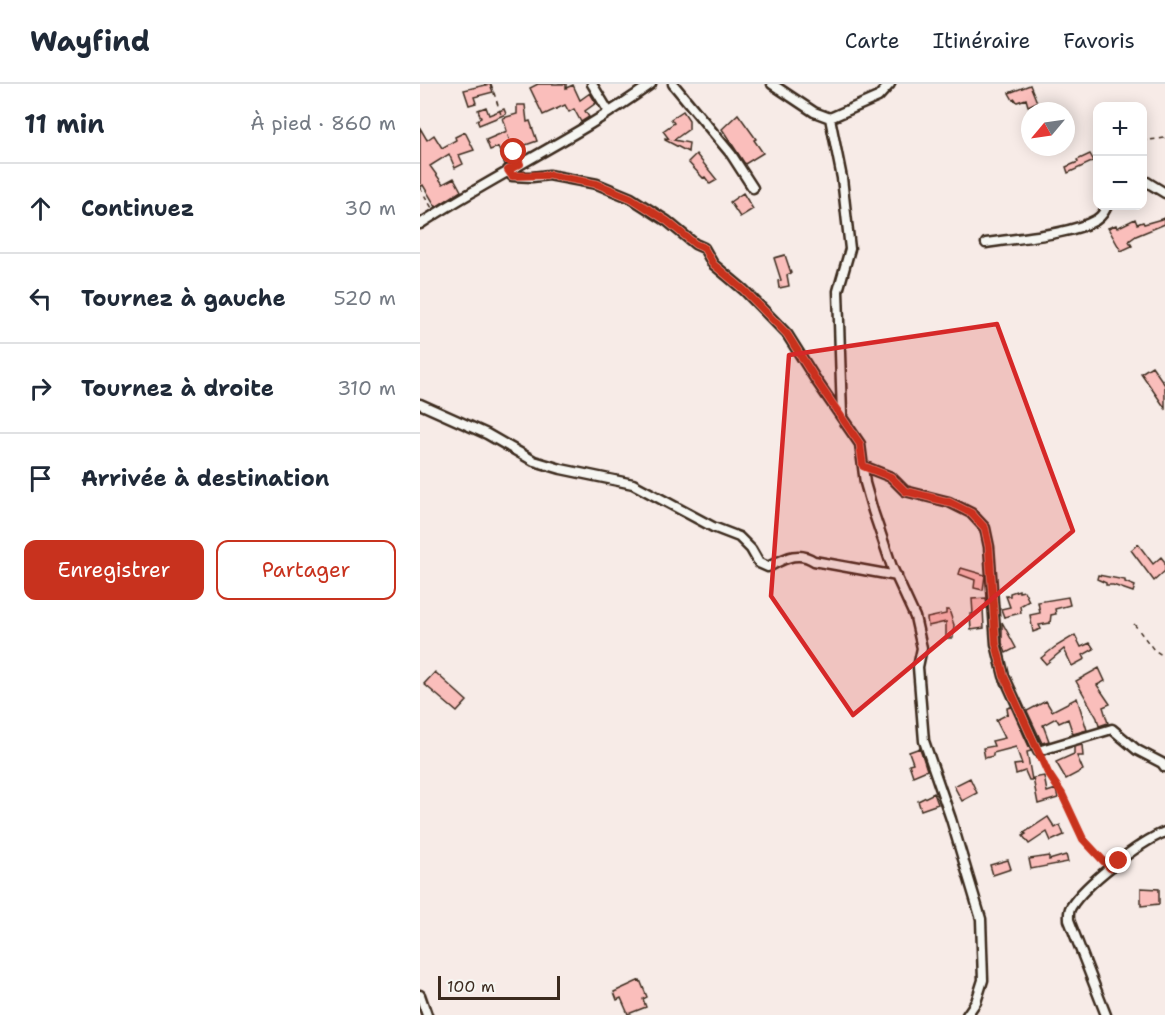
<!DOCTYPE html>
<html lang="fr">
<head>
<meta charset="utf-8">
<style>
	body { margin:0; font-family:"Shantell Sans",sans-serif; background:#f6f6f7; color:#1f2937 }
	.controls { position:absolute; right:18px; top:18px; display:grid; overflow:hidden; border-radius:12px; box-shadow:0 3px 15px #0003 }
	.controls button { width:54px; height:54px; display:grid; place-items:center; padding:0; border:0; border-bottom:2px solid #e0e1e3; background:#fff; color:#1f2937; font:30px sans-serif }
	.compass { position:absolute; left:601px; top:18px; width:54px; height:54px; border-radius:50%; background:#fff; box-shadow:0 3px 15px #0003; rotate:241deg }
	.scale { position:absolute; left:18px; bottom:15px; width:122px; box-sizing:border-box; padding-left:6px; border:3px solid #3b2a1e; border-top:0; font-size:16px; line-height:21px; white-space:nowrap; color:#3b2a1e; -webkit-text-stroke:4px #f6f6f2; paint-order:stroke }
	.stop { position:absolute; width:18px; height:18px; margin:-14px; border:4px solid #c8321e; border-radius:50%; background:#fff }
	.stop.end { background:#c8321e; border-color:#fff; box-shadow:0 2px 6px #0008 }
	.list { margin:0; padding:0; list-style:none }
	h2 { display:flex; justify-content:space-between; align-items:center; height:78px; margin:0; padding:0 24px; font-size:26px }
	h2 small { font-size:20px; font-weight:400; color:#747a83 }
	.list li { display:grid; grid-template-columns:39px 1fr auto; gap:18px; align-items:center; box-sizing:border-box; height:90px; padding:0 24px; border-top:2px solid #e0e1e3 }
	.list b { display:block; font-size:22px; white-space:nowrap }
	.list em { font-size:20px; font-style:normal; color:#747a83 }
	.actions { display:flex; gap:12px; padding:18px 24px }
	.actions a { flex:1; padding:14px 0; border:2px solid #c8321e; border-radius:12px; text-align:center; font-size:21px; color:#c8321e }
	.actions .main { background:#c8321e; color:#fff }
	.icon { flex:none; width:33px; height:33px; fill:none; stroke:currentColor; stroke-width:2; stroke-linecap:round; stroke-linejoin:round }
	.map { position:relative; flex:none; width:745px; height:931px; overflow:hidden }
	header { display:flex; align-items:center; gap:36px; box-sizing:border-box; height:84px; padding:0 30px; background:#fff; border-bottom:2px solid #e0e1e3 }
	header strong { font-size:28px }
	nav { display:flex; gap:33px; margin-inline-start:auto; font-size:21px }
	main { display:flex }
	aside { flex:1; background:#fff }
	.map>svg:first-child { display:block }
</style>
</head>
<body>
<header>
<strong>Wayfind</strong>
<nav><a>Carte</a><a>Itinéraire</a><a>Favoris</a></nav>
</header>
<main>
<aside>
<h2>11 min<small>À pied · 860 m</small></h2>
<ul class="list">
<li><svg class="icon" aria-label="ahead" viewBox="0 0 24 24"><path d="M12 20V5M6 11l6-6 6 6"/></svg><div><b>Continuez</b></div><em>30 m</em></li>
<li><svg class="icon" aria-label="left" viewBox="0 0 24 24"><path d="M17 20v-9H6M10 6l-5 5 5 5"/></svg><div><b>Tournez à gauche</b></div><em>520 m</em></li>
<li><svg class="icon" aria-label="right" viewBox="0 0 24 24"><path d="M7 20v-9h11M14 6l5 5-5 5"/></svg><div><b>Tournez à droite</b></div><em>310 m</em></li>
<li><svg class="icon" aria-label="arrive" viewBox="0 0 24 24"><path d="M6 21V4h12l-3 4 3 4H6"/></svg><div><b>Arrivée à destination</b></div></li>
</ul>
<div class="actions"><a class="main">Enregistrer</a><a>Partager</a></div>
</aside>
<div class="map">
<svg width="745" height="931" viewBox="0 0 745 931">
	<rect width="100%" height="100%" fill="#f7ebe7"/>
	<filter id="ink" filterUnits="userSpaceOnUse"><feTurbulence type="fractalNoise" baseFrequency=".0167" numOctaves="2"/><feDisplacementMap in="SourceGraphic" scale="12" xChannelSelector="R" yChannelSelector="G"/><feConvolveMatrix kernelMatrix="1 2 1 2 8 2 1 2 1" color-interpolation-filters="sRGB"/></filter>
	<g filter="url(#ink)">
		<!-- building -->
		<path fill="#fabebb" stroke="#3b2a1e" stroke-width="1.5" d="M 70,0 L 73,8 L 54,13 L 56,19 L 49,21 L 44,6 Z
			M 118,0 L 146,0 L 146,4 L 153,1 L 160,16 L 170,9 L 176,19 L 165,27 L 169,33 L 161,38 L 154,25 L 149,28 L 145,21 L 123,31 L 110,4 Z
			M 610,1 L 617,18 L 608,22 L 606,15 L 597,18 L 595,15 L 593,16 L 589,9 Z
			M 97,21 L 105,21 L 107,38 L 110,37 L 117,57 L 100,63 L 103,71 L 85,81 L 78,63 L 70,66 L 66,56 L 87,47 L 83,34 L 97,30 Z
			M 66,23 L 69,31 L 84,25 L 86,30 L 59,41 L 57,36 L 61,34 L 58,26 Z
			M 263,27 L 269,36 L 269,45 L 254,56 L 269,59 L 268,68 L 245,56 L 245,54 L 249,55 L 243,47 L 254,39 L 251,35 Z
			M 318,30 L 336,55 L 334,56 L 343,69 L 325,80 L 302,45 Z
			M 0,44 L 7,56 L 14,51 L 22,64 L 36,56 L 35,53 L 45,48 L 54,66 L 39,71 L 43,80 L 35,84 L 29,70 L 10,82 L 23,100 L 34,94 L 41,107 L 16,123 L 3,101 L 0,103 Z
			M 276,70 L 297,96 L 290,100 L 285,93 L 283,94 L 268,78 Z
			M 670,70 L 674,77 L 648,89 L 646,83 L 658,78 L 657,76 Z
			M 323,109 L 333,125 L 320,133 L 310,118 Z
			M 745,134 L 745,140 L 716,152 L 709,157 L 712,162 L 701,167 L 688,144 L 696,141 L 697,144 L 715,135 L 717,140 L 723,138 L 724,140 Z
			M 365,171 L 371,189 L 367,191 L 369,202 L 359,204 L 358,197 L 361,196 L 354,174 Z
			M 732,282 L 745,301 L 745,324 L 721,289 Z
			M 718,460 L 733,480 L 741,473 L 745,478 L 745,487 L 734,497 L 711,466 Z
			M 541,484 L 565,491 L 563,506 L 554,504 L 555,496 L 539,490 Z
			M 678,491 L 705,496 L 705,498 L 715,502 L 713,508 L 693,501 L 686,501 L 686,499 L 677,495 Z
			M 599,506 L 599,508 L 604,507 L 609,517 L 600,522 L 601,529 L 584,533 L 581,525 L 590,523 L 586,512 L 590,512 L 590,509 Z
			M 648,513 L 650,521 L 635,525 L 636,530 L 631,531 L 630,539 L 619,541 L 621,545 L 613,548 L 610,531 L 620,529 L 618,518 Z
			M 566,514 L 567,524 L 563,524 L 564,544 L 551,546 L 550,530 L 553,530 L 552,515 Z
			M 526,526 L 529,526 L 534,541 L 533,554 L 526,554 L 526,538 L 508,542 L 507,534 L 526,530 Z
			M 582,538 L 596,564 L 586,569 L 582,559 Z
			M 655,551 L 661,563 L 670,559 L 674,565 L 663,571 L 665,575 L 652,582 L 644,565 L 626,580 L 621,574 L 635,563 Z
			M 679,584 L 685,597 L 677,601 L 690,620 L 683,623 L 688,639 L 679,642 L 677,634 L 656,597 Z
			M 15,588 L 47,617 L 37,628 L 4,600 Z
			M 657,614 L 667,646 L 653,650 L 648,635 L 639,639 L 636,634 L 623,641 L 629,657 L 622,659 L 607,627 L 626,617 L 632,627 Z
			M 591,623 L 611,667 L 607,668 L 612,696 L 609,696 L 605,687 L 596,690 L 594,681 L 602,680 L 596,663 L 573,669 L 573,672 L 565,674 L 563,664 L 574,662 L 572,657 L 585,654 L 576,636 L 588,630 L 587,624 Z
			M 662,661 L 663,672 L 657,672 L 663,686 L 646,695 L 636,678 L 654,670 L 654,663 Z
			M 500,664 L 507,686 L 493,692 L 489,680 L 493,679 L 489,668 Z
			M 624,692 L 627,708 L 636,705 L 638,714 L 618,720 L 613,694 Z
			M 550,694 L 557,709 L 542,717 L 534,702 Z
			M 514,709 L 518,720 L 501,726 L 498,717 Z
			M 628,733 L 635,744 L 640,741 L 644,751 L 631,757 L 627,748 L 609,760 L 603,752 L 606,750 L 604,749 Z
			M 646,771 L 648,778 L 611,785 L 609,775 L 629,772 L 629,776 Z
			M 588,776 L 591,785 L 573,791 L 570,781 Z
			M 721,804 L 739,805 L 739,820 L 721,822 Z
			M 220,896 L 227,913 L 223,915 L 226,923 L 208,930 L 201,914 L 197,916 L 194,908 Z"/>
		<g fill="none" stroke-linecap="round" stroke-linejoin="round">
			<!-- minor casing -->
			<g stroke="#3b2a1e" stroke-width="13">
				<path id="minor" d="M 172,0 L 189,28
					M 253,0 L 311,70 L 333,104
					M 352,0 L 394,28 L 410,34 L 458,13 L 470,0
					M 410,34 L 422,94 L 430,165 L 418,207 L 422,331
					M 88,86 L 92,92 L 112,93 L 129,91 L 177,100 L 211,114 L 247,137 L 275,160 L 284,164 L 293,180 L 324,206 L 367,250 L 396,296 L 440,360 L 445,399 L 453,427 L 472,483 L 495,533 L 502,564 L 498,583 L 504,657 L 531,735 L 561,835 L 563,896 L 556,918 L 547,931
					M 722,95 L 745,109
					M 0,140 C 75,91 158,53 231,0
					M 566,159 C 597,154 650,151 676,136 C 682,132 684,128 687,122
					M 0,320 L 67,350 L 114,377 L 141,385 L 213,400 L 293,443 L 319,453 L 331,465 L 339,479 L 348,483 C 364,475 378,466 394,477 L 477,492
					M 443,382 L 471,393 L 485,407 L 529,418 L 551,429 L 565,444 L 569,463 L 576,560 L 584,592 L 618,667 L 692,645 L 717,666 L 742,679 L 745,683
					M 0,911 L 7,931
					M 686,931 L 649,836 C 649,832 648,827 651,823 C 665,800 720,758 745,748"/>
			</g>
			<!-- path -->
			<path stroke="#3b2a1e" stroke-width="1.5" stroke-dasharray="4.5 4.5" stroke-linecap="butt" d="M 71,0 L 89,55 L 97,73
				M 722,57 L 745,54
				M 0,104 L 12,124
				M 714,540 L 734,566 L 745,573
				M 622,675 C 627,688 637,699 643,712 C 656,738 662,756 683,778"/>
			<!-- minor -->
			<use href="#minor" stroke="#f6f6f2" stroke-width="8"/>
		</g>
	</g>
	<g fill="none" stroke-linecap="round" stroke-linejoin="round" filter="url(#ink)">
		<!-- route -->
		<path stroke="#c8321e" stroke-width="8" d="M 94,68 L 100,80 L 88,86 L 92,92 L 129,91 L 177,100 L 211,114 L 247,137 L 275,160 L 284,164 L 293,180 L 324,206 L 367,250 L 396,296 L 440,360 L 443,382 L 471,393 L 485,407 L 529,418 L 551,429 L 565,444 L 569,463 L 576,560 L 584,592 L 628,689 L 642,710 L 663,755 L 690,784 L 699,777"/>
	</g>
	<!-- marked area -->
	<path fill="#d62828" fill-opacity="0.2" stroke="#d62828" stroke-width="4.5" stroke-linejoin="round" d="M 577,240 L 653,447 L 433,631 L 351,512 L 369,271 Z"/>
</svg>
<div class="controls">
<button>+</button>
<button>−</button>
</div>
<svg class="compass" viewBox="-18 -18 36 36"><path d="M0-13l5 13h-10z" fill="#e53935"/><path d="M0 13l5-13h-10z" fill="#747a83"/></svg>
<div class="scale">100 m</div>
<div class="stop" style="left:94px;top:68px"></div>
<div class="stop end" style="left:699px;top:777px"></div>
</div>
</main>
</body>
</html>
